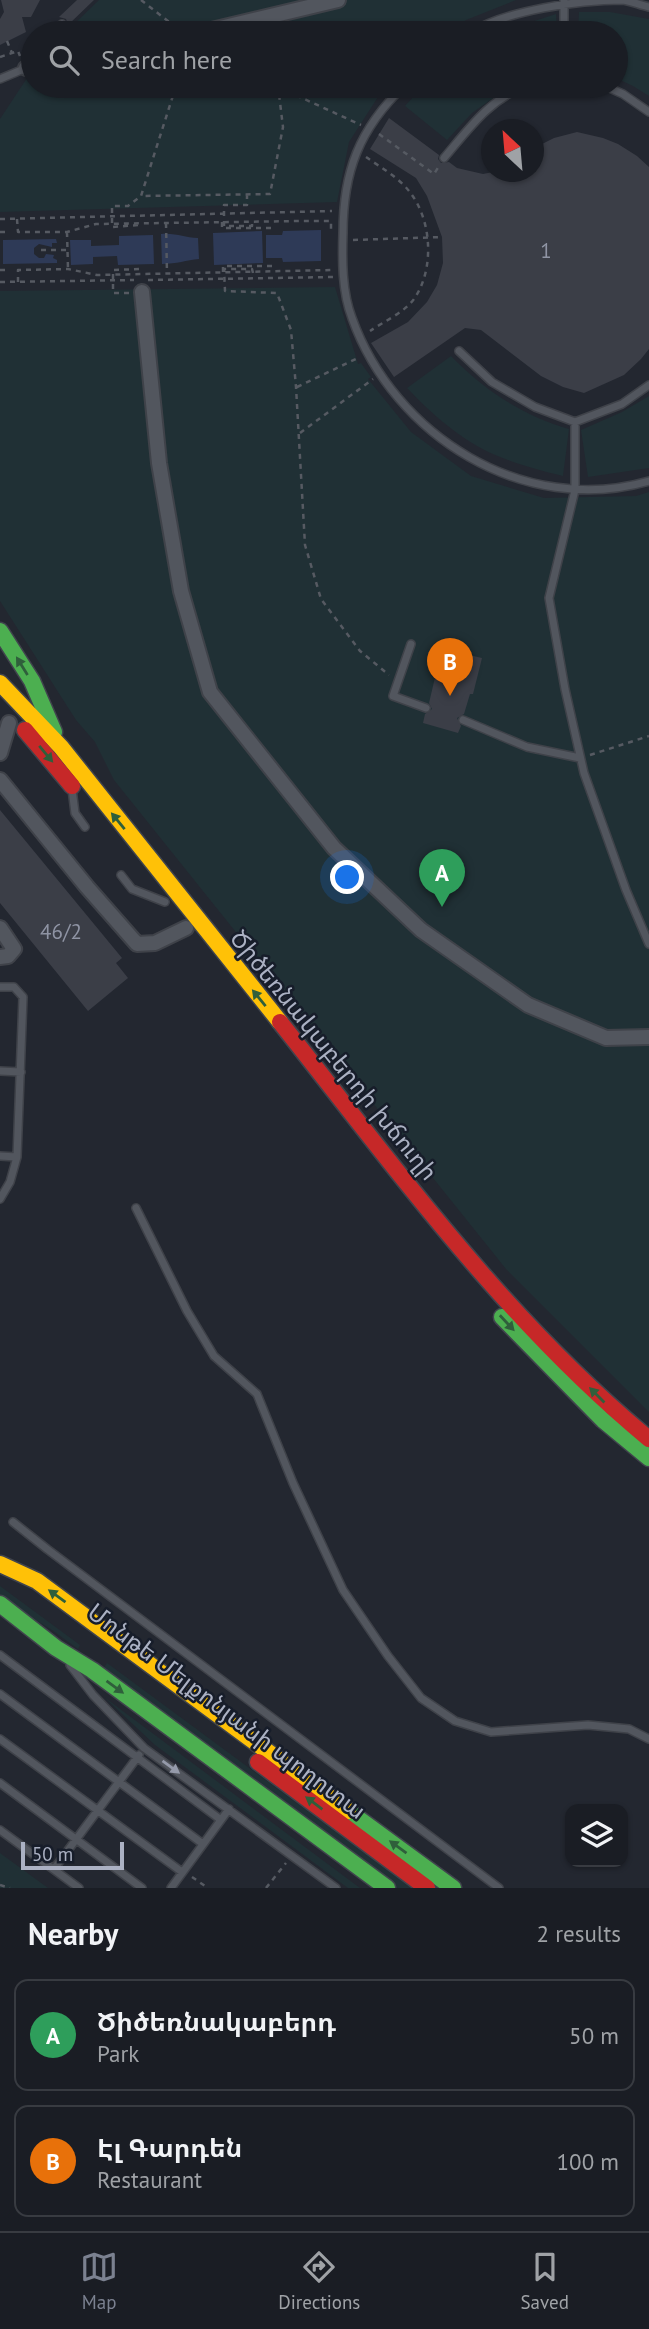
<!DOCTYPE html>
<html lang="en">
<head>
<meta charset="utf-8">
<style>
	body { margin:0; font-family:"PT Sans","Noto Sans Armenian",sans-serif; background:#272a31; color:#f1f3f6 }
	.controls { position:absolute; right:21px; bottom:21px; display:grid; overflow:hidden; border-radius:14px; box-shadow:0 2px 5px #0004 }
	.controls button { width:63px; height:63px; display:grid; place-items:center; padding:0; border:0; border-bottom:2px solid #383b41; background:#1a1d24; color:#f1f3f6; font:35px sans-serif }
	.compass { position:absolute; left:481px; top:119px; width:63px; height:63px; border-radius:50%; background:#1a1d24; box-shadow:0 2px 5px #0004; rotate:334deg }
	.scale { position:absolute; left:21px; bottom:18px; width:103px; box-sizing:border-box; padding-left:7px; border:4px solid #abb1c3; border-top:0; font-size:19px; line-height:24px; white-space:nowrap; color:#abb1c3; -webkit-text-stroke:5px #171d2a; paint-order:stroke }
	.you { position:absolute; left:348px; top:878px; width:24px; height:24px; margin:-18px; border:5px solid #fff; border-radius:50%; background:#1a73e8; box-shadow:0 0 0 10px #1a73e833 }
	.badge { display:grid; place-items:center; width:46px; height:46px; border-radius:50%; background:#7b8190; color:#fff; font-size:23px; font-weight:700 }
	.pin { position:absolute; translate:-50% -58px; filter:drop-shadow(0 2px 4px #0008) }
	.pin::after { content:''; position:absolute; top:37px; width:24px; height:21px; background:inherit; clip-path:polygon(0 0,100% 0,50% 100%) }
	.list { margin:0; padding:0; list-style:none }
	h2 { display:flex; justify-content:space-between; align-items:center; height:91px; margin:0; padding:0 28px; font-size:30px }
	h2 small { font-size:23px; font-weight:400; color:#9fa2a6 }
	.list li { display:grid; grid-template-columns:46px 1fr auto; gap:21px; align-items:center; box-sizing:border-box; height:112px; margin:0 14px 14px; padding:0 14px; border:2px solid #383b41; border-radius:14px }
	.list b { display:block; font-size:26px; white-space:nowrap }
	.list p { margin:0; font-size:23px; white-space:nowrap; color:#9fa2a6 }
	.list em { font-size:23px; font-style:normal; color:#9fa2a6 }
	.icon { flex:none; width:38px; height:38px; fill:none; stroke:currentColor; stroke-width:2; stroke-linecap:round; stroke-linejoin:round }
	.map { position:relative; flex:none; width:649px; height:1888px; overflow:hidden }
	.search { position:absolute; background:#1a1d24; box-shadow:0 2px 5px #0004; left:21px; right:21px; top:21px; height:77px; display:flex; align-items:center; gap:18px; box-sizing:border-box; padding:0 24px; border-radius:38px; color:#9fa2a6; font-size:26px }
	.sheet { height:343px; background:#1a1d24 }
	nav { display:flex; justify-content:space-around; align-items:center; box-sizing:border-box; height:98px; border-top:2px solid #383b41; background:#1a1d24; font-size:19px; color:#9fa2a6 }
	nav a { display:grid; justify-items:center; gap:4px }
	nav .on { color:#7b8190 }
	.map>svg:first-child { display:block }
</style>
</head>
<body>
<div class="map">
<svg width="649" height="1888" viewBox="0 0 649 1888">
	<rect width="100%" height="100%" fill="#232730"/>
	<!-- green -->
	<path fill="#203035" d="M 99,0 L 516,0 L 466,20 L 446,33 L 65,33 Z
		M 579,12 L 610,12 L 649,19 L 649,96 L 633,86 L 616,78 L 616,33 L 578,33 Z
		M 556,14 L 557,33 L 498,33 Z
		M 33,69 L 33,86 L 385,86 L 349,142 L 337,202 L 0,212 L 0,119 Z
		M 423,86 L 510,86 L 472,113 L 447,140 L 405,106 Z
		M 335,287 L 358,364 L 361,363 L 371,377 L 368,379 L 411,432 L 471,476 L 544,498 L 636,496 L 649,492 L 649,1412 L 506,1269 L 114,780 L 95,742 L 76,720 L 0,601 L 0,291 Z
		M 451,356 C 485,391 522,415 569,429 L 563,476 C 490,459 459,442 407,388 Z
		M 649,396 L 649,468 L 588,477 L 581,430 L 622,412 Z
		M 0,1586 L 80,1645 L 78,1649 L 52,1630 L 0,1598 Z
		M 107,1663 L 412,1888 L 398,1888 L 102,1671 Z
		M 104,1697 L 360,1888 L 348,1888 L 155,1745 Z
		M 0,1853 L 48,1888 L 0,1888 Z"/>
	<!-- water -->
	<path fill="#2e3a57" d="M 321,230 L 321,261 L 283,262 L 282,258 L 266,258 L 266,235 L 282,235 L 283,231 Z
		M 262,231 L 263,263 L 214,265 L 213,233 Z
		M 161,234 C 178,233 184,238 198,238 L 199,259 C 186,260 177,264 162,264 Z
		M 153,235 L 154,264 L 118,265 L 117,256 L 93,257 L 93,264 L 71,265 L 70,240 L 91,240 L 91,246 L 119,245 L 119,236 Z
		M 56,239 L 57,243 L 52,243 L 52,247 L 39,244 L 34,248 L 34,254 L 39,258 L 44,258 L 46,254 L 54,255 L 53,258 L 57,260 L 57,263 L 3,264 L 3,240 Z"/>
	<!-- building -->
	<path fill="#3b3e47" d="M 1,0 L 40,0 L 31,17 L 22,17 L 26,32 L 0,45 L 0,19 L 4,12 Z
		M 77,0 L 94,0 L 68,25 L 66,19 L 59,17 Z
		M 389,118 L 439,155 L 438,159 L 441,163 L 449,162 L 457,168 L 483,174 L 493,172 L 534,172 L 534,148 L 554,138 L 577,132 L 603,138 L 618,144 L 637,156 L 649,167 L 649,349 L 641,359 L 624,375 L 584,393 L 563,387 L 541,376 L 481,330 L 465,328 L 394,377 L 371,343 L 408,322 L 427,302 L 437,285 L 443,263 L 442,237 L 427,196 L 416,178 L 370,149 Z
		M 452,651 L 482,658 L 473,694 L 470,694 L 464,714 L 457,718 L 461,726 L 458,733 L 423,723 L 425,714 L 432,709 L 429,703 L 441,652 L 452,655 Z
		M 0,810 L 122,958 L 116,963 L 128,978 L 88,1011 L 0,903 Z"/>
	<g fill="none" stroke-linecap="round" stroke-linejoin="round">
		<!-- lane casing -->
		<g stroke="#3f4249" stroke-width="10">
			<path id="lane" d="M 53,33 L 62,24
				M 470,33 C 507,10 579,0 623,0 C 631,1 640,5 649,7
				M 564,33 L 564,0
				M 0,79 L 26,68 L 33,54
				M 404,86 C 359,129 343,172 343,233 C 342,260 342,292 352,318 C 394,436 524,517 649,481
				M 605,86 L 623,94 L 649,112
				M 444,158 C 467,131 490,98 526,86
				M 459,351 L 492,382 L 535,407 L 575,422 L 622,404 L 649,385
				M 575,422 L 575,490 L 549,598 L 565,689 L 584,773 L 626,890 L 649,944
				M 411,644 L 393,696 L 426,708
				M 463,720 L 527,747 L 580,758
				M 72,789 L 75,813 L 85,827
				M 121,875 L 132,889 L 165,902
				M 0,987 L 14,987 L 23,997 L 17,1157 L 10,1182 L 0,1199
				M 0,1071 L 21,1072
				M 0,1156 L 17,1157
				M 136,1208 L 187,1311 L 214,1356 L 257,1394 L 293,1483 L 343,1590 L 388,1656 L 421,1698 L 455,1721 L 491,1732 L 588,1725 L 629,1729 L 649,1739
				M 13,1522 L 47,1549 L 499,1888
				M 0,1655 L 221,1820
				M 70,1665 L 93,1695 L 144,1748 L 336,1888
				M 0,1694 L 203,1844
				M 0,1739 L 182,1872
				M 0,1783 L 142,1888
				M 0,1830 L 79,1888
				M 54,1869 L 139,1755
				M 171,1888 L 229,1809"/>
		</g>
		<!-- street casing -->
		<g stroke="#3f4249" stroke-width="18">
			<path id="street" d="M 199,33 L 338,0
				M 26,68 L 33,67
				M 142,292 L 159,463 L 181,591 L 210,692 L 334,848 L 421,930 L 528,1005 L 606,1038 L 649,1037
				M 0,753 L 9,723
				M 0,780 L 87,887 L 137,944 L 155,943 L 186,928
				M 0,928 L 14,949 L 8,956 L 0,957"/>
		</g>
		<!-- fast casing -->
		<g stroke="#40444d" stroke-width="19">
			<path id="fast" d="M 0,631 L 32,681 L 54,732
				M 502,1317 L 603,1420 L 649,1458
				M 0,1604 L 56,1648 L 92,1670 L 387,1888
				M 348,1811 L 453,1888"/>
		</g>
		<!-- slow casing -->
		<g stroke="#40444d" stroke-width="19">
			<path id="slow" d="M 0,683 L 61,747 L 280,1022
				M 0,1564 L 37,1581 L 348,1811"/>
		</g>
		<!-- jam casing -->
		<g stroke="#40444d" stroke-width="19">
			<path id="jam" d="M 25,730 L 72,786
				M 280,1022 C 395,1167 505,1320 649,1439
				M 258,1762 L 427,1888"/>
		</g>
		<!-- path -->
		<path stroke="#565a62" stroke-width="2.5" stroke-dasharray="5 5" stroke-linecap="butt" d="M 141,0 L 173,25 L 180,33
			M 293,33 L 298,24
			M 7,41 L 12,53
			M 0,57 L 18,51 L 20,56
			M 176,86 L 141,196 L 270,194 L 283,127 L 278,86
			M 361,86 L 379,96
			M 278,87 L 361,125
			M 379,134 L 434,174 L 439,166
			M 366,157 C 380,167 398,177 409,191 C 432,219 435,269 414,299 C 405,312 383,322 370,331
			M 247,194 L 247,205 L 224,205 L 224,226 L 252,226 L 252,222
			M 0,219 L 332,211
			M 17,219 L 18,232 L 67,232 L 96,224 L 301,221 L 331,221 L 331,229
			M 222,222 L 222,228 L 276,228
			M 166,223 L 167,274
			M 138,225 L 112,227 L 112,206 L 128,206 L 141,196
			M 0,232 L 7,232
			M 67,232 L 68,269
			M 353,240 L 442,237
			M 41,250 L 68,250
			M 0,270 L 8,270
			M 223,272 L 223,266 L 277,266
			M 253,273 L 252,269 L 224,269 L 225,291 L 277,293 L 291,330 L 296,387 L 305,545 L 321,599 L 360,651 L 389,675
			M 148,280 L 334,277
			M 0,282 L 134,280
			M 18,282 L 18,270 L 68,269 L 97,275 L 332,270
			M 129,293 L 113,293 L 113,270 L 139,269 L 139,274
			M 297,387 L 360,357
			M 300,433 L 373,379
			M 590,755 L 649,736
			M 192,1877 L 208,1888
			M 0,1885 L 10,1888
			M 266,1888 L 286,1863"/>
		<!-- lane -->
		<use href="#lane" stroke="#52565e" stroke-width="7"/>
		<!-- street -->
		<use href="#street" stroke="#52565e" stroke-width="14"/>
		<!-- fast -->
		<use href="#fast" stroke="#4caf50" stroke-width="16"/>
		<!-- slow -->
		<use href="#slow" stroke="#ffc107" stroke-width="16"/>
		<!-- jam -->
		<use href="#jam" stroke="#c62828" stroke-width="16"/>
	</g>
	<!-- one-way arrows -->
	<defs><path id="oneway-solid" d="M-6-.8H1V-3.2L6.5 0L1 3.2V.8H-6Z" transform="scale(1.75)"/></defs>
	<g fill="#2f5f3b">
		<use href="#oneway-solid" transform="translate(22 666) rotate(-122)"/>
		<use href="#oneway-solid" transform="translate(46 754) rotate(50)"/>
		<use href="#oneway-solid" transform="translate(118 821) rotate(-129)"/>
		<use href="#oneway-solid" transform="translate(259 998) rotate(-129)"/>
		<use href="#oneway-solid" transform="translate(507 1323) rotate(47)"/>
		<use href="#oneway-solid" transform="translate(597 1395) rotate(-135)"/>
		<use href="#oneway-solid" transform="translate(57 1596) rotate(-144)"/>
		<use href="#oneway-solid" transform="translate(115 1687) rotate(36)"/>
		<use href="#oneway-solid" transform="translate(314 1803) rotate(-143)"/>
		<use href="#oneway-solid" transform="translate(398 1847) rotate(-144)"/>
	</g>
	<use fill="#959aaa" href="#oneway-solid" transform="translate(171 1767) rotate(36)"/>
	<g text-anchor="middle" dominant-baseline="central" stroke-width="5" stroke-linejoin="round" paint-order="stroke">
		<!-- number labels -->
		<g font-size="21" fill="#8f94a4">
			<text x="546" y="250">1</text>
			<text x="61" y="931">46/2</text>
		</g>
		<!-- street labels -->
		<g font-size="24" fill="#abb1c3" stroke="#171d2a">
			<text transform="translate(334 1055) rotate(51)">Ծիծեռնակաբերդի խճուղի</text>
			<text transform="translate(227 1711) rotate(37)">Մոնթե Մելքոնյանի պողոտա</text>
		</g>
	</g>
</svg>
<div class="controls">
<button><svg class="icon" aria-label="layers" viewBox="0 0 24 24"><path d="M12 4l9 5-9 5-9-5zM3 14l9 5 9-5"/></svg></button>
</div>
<svg class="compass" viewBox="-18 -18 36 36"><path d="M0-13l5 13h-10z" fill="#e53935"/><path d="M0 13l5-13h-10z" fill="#9fa2a6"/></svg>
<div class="scale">50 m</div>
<div class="you"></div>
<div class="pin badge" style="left:442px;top:907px;background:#2e9e5b">A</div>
<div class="pin badge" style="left:450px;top:696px;background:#e8710a">B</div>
<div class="search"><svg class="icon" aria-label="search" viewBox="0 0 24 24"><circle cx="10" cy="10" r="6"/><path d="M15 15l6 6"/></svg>Search here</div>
</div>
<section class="sheet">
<h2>Nearby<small>2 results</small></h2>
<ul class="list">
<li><span class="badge" style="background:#2e9e5b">A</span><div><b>Ծիծեռնակաբերդ</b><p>Park</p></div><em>50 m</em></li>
<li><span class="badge" style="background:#e8710a">B</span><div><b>Էլ Գարդեն</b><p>Restaurant</p></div><em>100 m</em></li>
</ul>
</section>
<nav>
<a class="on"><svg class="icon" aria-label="map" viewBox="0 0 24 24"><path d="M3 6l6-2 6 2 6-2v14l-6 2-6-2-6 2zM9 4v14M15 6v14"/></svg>Map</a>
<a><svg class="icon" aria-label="directions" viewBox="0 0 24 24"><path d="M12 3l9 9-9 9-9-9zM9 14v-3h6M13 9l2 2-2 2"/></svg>Directions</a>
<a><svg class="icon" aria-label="saved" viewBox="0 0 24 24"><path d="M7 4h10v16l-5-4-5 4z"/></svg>Saved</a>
</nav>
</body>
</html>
